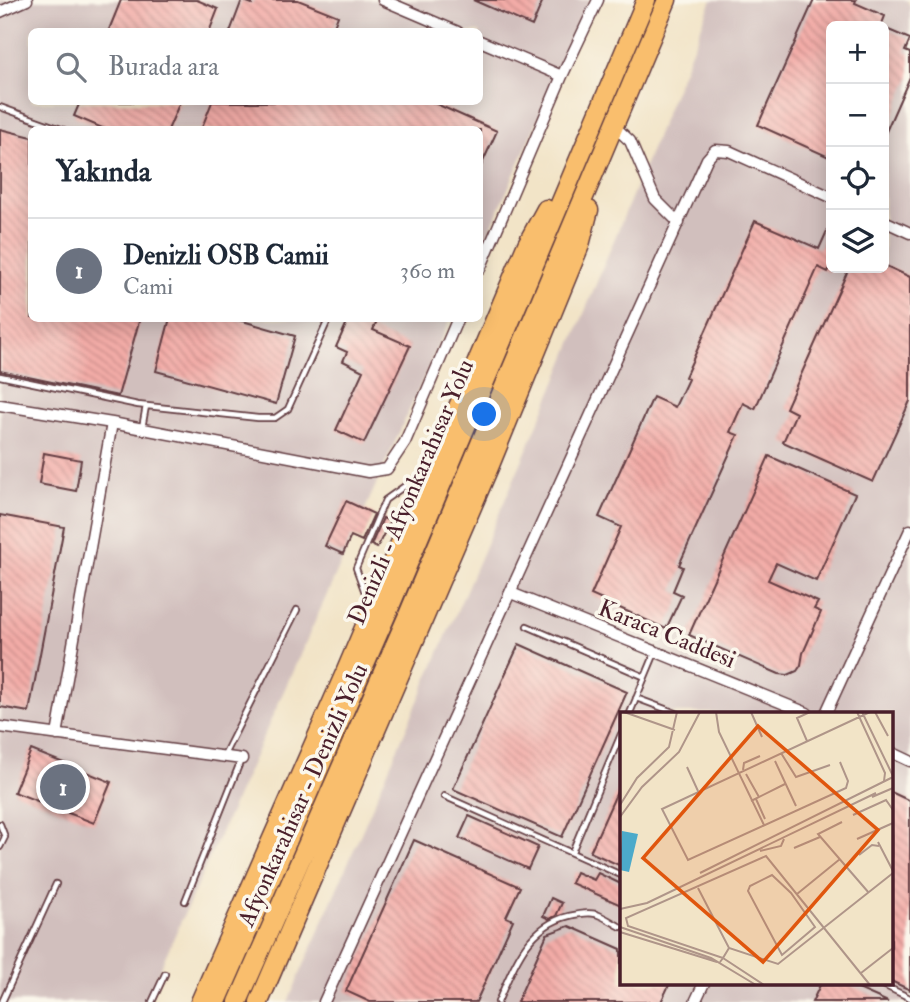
<!DOCTYPE html>
<html lang="tr">
<head>
<meta charset="utf-8">
<style>
	body { margin:0; font-family:"IM FELL Double Pica",serif; background:#f6f6f7; color:#1f2937 }
	.controls { position:absolute; right:21px; top:21px; display:grid; overflow:hidden; border-radius:10px; box-shadow:0 4px 18px #0003 }
	.controls button { width:63px; height:63px; display:grid; place-items:center; padding:0; border:0; border-bottom:2px solid #e0e1e3; background:#fff; color:#1f2937; font:35px sans-serif }
	.you { position:absolute; left:485px; top:415px; width:24px; height:24px; margin:-18px; border:5px solid #fff; border-radius:50%; background:#1a73e8; box-shadow:0 0 0 10px #1a73e833 }
	.badge { display:grid; place-items:center; width:46px; height:46px; border-radius:50%; background:#b5179e; color:#fff; font-size:23px; font-weight:700 }
	.pin { position:absolute; translate:-50% -50%; border:4px solid #fff; box-shadow:0 2px 7px #0006 }
	.list { margin:0; padding:0; list-style:none }
	h2 { display:flex; justify-content:space-between; align-items:center; height:91px; margin:0; padding:0 28px; font-size:30px }
	h2 small { font-size:23px; font-weight:400; color:#747a83 }
	.list li { display:grid; grid-template-columns:46px 1fr auto; gap:21px; align-items:center; box-sizing:border-box; height:105px; padding:0 28px; border-top:2px solid #e0e1e3 }
	.list b { display:block; font-size:26px; white-space:nowrap }
	.list p { margin:0; font-size:23px; white-space:nowrap; color:#747a83 }
	.list em { font-size:23px; font-style:normal; color:#747a83 }
	.icon { flex:none; width:38px; height:38px; fill:none; stroke:currentColor; stroke-width:2; stroke-linecap:round; stroke-linejoin:round }
	.map { position:relative; flex:none; width:910px; height:1002px; overflow:hidden }
	.search { position:absolute; background:#fff; box-shadow:0 4px 18px #0003; left:28px; top:28px; width:455px; height:77px; display:flex; align-items:center; gap:18px; box-sizing:border-box; padding:0 24px; border-radius:10px; color:#747a83; font-size:26px }
	.panel { position:absolute; background:#fff; box-shadow:0 4px 18px #0003; left:28px; top:126px; width:455px; height:196px; border-radius:10px }
	.map>svg:first-child { display:block }
</style>
</head>
<body>
<div class="map">
<svg width="910" height="1002" viewBox="0 0 910 1002">
	<defs>
		<pattern id="building-back-hatch" width="6" height="6" patternUnits="userSpaceOnUse" patternTransform="scale(1.75)"><rect width="6" height="6" fill="#f3aca7"/><path d="M-1 5l2 2M0 0l6 6M5-1l2 2" fill="none" stroke="#c78b88"/></pattern>
	</defs>
	<rect width="100%" height="100%" fill="#fbf7ec"/>
	<filter id="ink" filterUnits="userSpaceOnUse"><feTurbulence type="fractalNoise" baseFrequency=".0143" numOctaves="2"/><feDisplacementMap in="SourceGraphic" scale="14" xChannelSelector="R" yChannelSelector="G"/><feConvolveMatrix kernelMatrix="1 2 1 2 8 2 1 2 1" color-interpolation-filters="sRGB"/></filter>
	<filter id="wash" filterUnits="userSpaceOnUse"><feTurbulence type="fractalNoise" baseFrequency=".00686" numOctaves="4" result="noise"/><feDisplacementMap in="SourceGraphic" scale="28" xChannelSelector="R" yChannelSelector="G"/><feGaussianBlur stdDeviation="1.57" result="paint"/><feColorMatrix in="noise" values="0 0 0 0 0 0 0 0 0 0 0 0 0 0 0 0 0 1.4 0 .05"/><feComposite in="paint" operator="in"/></filter>
	<g filter="url(#wash)">
		<rect width="100%" height="100%" fill="#f2e4c7"/>
		<!-- industrial -->
		<path fill="#d1bfbd" fill-rule="evenodd" d="M 0,0 L 590,0 L 480,253 L 480,130 L 32,130 L 32,318 L 450,319 L 145,1002 L 0,1002 ZM 32,32 L 480,32 L 480,102 L 32,102 Z
			M 712,0 L 907,0 L 910,6 L 910,1002 L 288,1002 L 559,375 ZM 831,26 L 884,26 L 884,268 L 831,268 ZM 621,713 L 891,713 L 891,983 L 621,983 Z"/>
		<g id="blocks">
			<!-- building -->
			<path fill="url(#building-back-hatch)" d="M 121,0 L 197,0 L 218,9 L 209,32 L 108,32 Z
				M 242,0 L 252,4 L 254,0 L 298,0 L 338,16 L 332,32 L 230,32 Z
				M 473,0 L 543,0 L 532,26 Z
				M 814,0 L 856,0 L 855,3 L 885,16 L 881,26 L 831,26 L 831,158 L 758,125 Z
				M 884,28 L 910,39 L 905,51 L 910,53 L 910,77 L 884,136 Z
				M 80,102 L 180,102 L 168,130 L 107,130 L 74,116 Z
				M 212,102 L 432,102 L 497,131 L 480,168 L 480,130 L 201,130 Z
				M 0,129 L 32,137 L 32,318 L 140,318 L 118,396 L 0,371 Z
				M 755,221 L 819,249 L 831,222 L 831,266 L 828,272 L 818,267 L 755,409 L 743,403 L 730,432 L 738,435 L 679,565 L 683,567 L 673,591 L 682,595 L 666,629 L 591,595 L 621,527 L 599,517 L 653,397 L 675,407 L 688,379 L 685,377 Z
				M 884,265 L 910,277 L 910,401 L 873,482 L 783,442 L 796,413 L 786,408 L 849,268 L 884,268 Z
				M 170,318 L 232,318 L 295,336 L 276,404 L 156,371 Z
				M 349,318 L 378,318 L 373,330 L 410,346 L 364,443 L 336,430 L 363,371 L 343,361 L 347,352 L 336,347 Z
				M 44,453 L 81,460 L 76,491 L 39,484 Z
				M 769,456 L 855,494 L 816,581 L 776,563 L 768,580 L 818,602 L 814,609 L 821,612 L 803,653 L 801,665 L 797,671 L 788,675 L 779,674 L 689,635 Z
				M 346,501 L 374,514 L 362,541 L 351,536 L 343,554 L 325,546 Z
				M 0,515 L 64,527 L 29,712 L 0,707 Z
				M 383,518 L 390,521 L 377,548 L 371,545 Z
				M 519,644 L 627,692 L 562,837 L 453,789 Z
				M 31,750 L 111,782 L 94,823 L 14,792 Z
				M 621,783 L 621,866 L 590,852 Z
				M 891,792 L 910,801 L 910,990 L 891,981 Z
				M 469,816 L 538,847 L 528,869 L 459,838 Z
				M 414,840 L 520,887 L 506,917 L 513,920 L 476,1002 L 370,1002 L 346,991 Z
				M 576,872 L 594,880 L 598,873 L 621,884 L 621,905 L 571,883 Z
				M 551,898 L 562,903 L 556,916 L 549,919 L 543,916 Z
				M 569,926 L 621,949 L 621,983 L 670,983 L 661,1002 L 517,1002 L 547,934 Z
				M 821,983 L 845,983 L 888,1002 L 812,1002 Z"/>
		</g>
	</g>
	<g filter="url(#ink)">
		<use href="#blocks" fill-opacity="0" stroke="#633d42" stroke-width="2"/>
		<g fill="none" stroke-linecap="round" stroke-linejoin="round">
			<!-- lane casing -->
			<g stroke="#633d42" stroke-width="8">
				<path id="lane" d="M 0,107 L 64,130
					M 0,376 L 138,405 L 258,418 L 275,418 L 288,409 L 329,318
					M 142,428 L 146,406
					M 368,601 L 356,568 L 385,500 L 423,473
					M 527,626 L 645,677
					M 636,698 L 676,713
					M 630,713 L 655,653
					M 224,755 L 297,610
					M 444,796 L 621,875
					M 0,824 L 5,837 L 0,847
					M 572,852 L 621,734
					M 185,901 L 241,760
					M 879,983 L 910,998
					M 2,1002 L 56,884
					M 152,1002 L 165,974
					M 498,1002 C 513,967 527,926 569,916 C 577,914 588,912 596,914 C 605,917 613,923 621,927"/>
			</g>
			<!-- street casing -->
			<g stroke="#633d42" stroke-width="13">
				<path id="street" d="M 383,0 L 458,32
					M 0,12 L 27,0
					M 480,41 L 562,76
					M 614,126 L 630,141 L 655,199 L 679,223
					M 884,221 L 910,233
					M 480,269 L 562,76 L 598,0
					M 0,405 L 112,423 L 368,472 L 387,469 L 405,442 L 458,318
					M 511,593 L 807,713
					M 826,713 L 910,530
					M 0,727 L 242,759
					M 57,735 L 112,423
					M 891,752 L 910,761
					M 324,1002 L 707,159 L 715,150 L 729,151 L 831,197
					M 695,1002 L 704,983"/>
			</g>
			<!-- highway casing -->
			<g stroke="#633d42" stroke-width="21">
				<path id="highway" d="M 200,1002 L 345,673 L 527,244 L 546,209
					M 217,1002 L 389,609 L 646,0
					M 238,1002 L 408,615 L 667,0
					M 259,1002 L 490,465 L 580,245 L 589,210"/>
			</g>
			<!-- lane -->
			<use href="#lane" stroke="#fff" stroke-width="4.5"/>
			<!-- street -->
			<use href="#street" stroke="#fff" stroke-width="10"/>
			<!-- highway -->
			<use href="#highway" stroke="#f9be6d" stroke-width="18"/>
		</g>
	</g>
	<g text-anchor="middle" dominant-baseline="central" stroke-width="7" stroke-linejoin="round" paint-order="stroke">
		<!-- street labels -->
		<g font-size="24" fill="#4a1f2b" stroke="#fbf7ec">
			<text transform="translate(411 492) rotate(-67)">Denizli - Afyonkarahisar Yolu</text>
			<text transform="translate(667 634) rotate(22)">Karaca Caddesi</text>
			<text transform="translate(303 795) rotate(-66)">Afyonkarahisar - Denizli Yolu</text>
		</g>
	</g>
	<!-- overview -->
	<g transform="translate(620 712)">
		<rect width="273" height="273" fill="#f2e4c7"/>
		<path d="M 2,119 L 18,122 L 9,160 L 0,158 Z" fill="#4caaca"/>
		<path fill="none" stroke="#af9589" stroke-width="2" d="M 4,0 L 55,18M 96,0 L 99,20 L 144,113M 131,0 L 142,25M 237,0 L 265,61 L 264,69M 242,0 L 273,64M 255,0 L 268,24M 187,29 L 177,6 L 190,0M 161,41 L 176,65 L 210,53M 155,49 L 176,94M 220,50 L 228,69 L 226,76 L 68,148 L 42,97 L 250,0M 67,55 L 78,79M 123,58 L 124,51 L 140,44M 126,62 L 139,85M 252,85 L 273,76M 136,87 L 145,107M 131,89 L 165,72M 0,93 L 17,66 L 49,35 L 57,0M 233,103 L 266,88 L 273,98M 0,105 L 22,75 L 59,40 L 80,0M 222,110 L 198,122 L 249,181M 237,127 L 273,111M 258,130 L 273,159M 174,136 L 200,125M 140,139 L 161,134 L 164,127M 239,143 L 252,133 L 259,134M 80,161 L 273,65M 152,163 L 171,181 L 195,215 L 162,243 L 128,179 L 130,174 ZM 78,176 L 109,236 L 158,252 L 273,161M 177,182 L 220,147M 0,197 L 27,191 L 256,81M 0,215 L 91,246 L 136,273M 0,220 L 97,250M 109,236 L 103,246 L 144,273M 100,250 L 103,246 L 8,214 L 6,206 L 146,144 L 250,273M 241,261 L 273,236"/>
		<path fill="#e0560e" fill-opacity="0.15" stroke="#e0560e" stroke-width="3.5" d="M 138,14 L 258,118 L 143,250 L 23,146 Z"/>
		<rect width="273" height="273" fill="none" stroke="#4a1f2b" stroke-width="3.5"/>
	</g>
</svg>
<div class="controls">
<button>+</button>
<button>−</button>
<button><svg class="icon" aria-label="locate" viewBox="0 0 24 24"><circle cx="12" cy="12" r="6"/><path d="M12 2v4M12 18v4M2 12h4M18 12h4"/></svg></button>
<button><svg class="icon" aria-label="layers" viewBox="0 0 24 24"><path d="M12 4l9 5-9 5-9-5zM3 14l9 5 9-5"/></svg></button>
</div>
<div class="you"></div>
<div class="pin badge" style="left:63px;top:787px;background:#6b7280">1</div>
<div class="search"><svg class="icon" aria-label="search" viewBox="0 0 24 24"><circle cx="10" cy="10" r="6"/><path d="M15 15l6 6"/></svg>Burada ara</div>
<section class="panel">
<h2>Yakında<small></small></h2>
<ul class="list">
<li><span class="badge" style="background:#6b7280">1</span><div><b>Denizli OSB Camii</b><p>Cami</p></div><em>360 m</em></li>
</ul>
</section>
</div>
</body>
</html>
